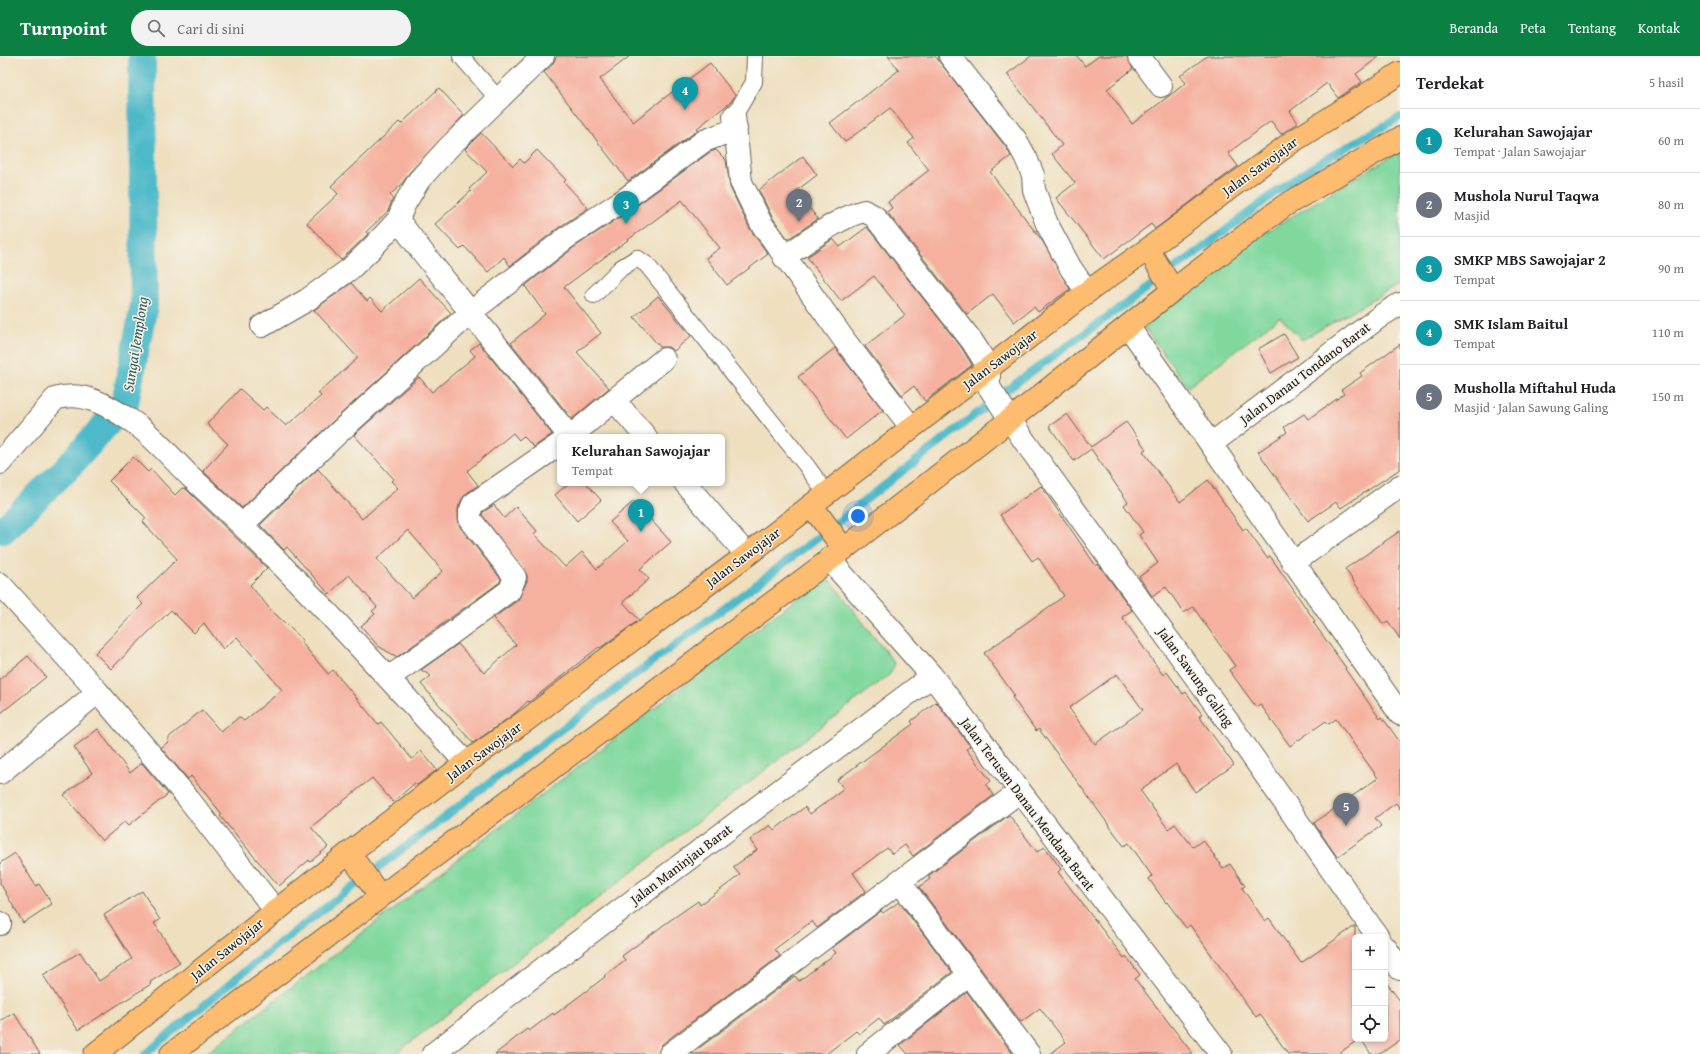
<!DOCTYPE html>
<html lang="id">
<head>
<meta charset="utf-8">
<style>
	body { margin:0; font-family:"Gentium Book Plus",serif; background:#f2f2f2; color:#202124 }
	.controls { position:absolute; right:12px; bottom:12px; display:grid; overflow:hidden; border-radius:6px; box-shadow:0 2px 6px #0003 }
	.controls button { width:36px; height:36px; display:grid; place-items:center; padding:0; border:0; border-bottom:1px solid #e0e0e0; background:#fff; color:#202124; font:20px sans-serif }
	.you { position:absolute; left:858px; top:460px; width:14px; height:14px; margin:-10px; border:3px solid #fff; border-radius:50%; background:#1a73e8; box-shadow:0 0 0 6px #1a73e833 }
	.badge { display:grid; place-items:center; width:26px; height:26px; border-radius:50%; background:#0b8043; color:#fff; font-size:13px; font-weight:700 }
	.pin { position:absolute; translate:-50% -33px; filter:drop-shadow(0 1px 2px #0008) }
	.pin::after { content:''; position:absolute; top:21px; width:14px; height:12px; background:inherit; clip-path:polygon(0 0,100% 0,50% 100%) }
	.popup { position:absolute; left:557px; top:378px; width:168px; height:52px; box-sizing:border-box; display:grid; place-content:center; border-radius:6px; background:#fff; filter:drop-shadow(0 1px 3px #0005); font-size:13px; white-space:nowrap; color:#757577 }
	.popup b { font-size:15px; color:#202124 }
	.popup::after { content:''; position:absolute; left:50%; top:100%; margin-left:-8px; border:8px solid transparent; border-top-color:#fff }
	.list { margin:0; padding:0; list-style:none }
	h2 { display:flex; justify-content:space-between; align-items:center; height:52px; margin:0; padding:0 16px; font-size:17px }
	h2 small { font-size:13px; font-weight:400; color:#757577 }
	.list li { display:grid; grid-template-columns:26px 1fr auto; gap:12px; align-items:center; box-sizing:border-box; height:64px; padding:0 16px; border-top:1px solid #e0e0e0 }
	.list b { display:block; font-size:15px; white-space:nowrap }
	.list p { margin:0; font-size:13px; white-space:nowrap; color:#757577 }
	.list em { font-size:13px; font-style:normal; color:#757577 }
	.icon { flex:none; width:22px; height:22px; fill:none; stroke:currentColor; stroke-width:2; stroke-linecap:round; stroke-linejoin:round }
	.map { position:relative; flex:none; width:1400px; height:998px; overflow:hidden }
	header { display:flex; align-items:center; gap:24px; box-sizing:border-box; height:56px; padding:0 20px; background:#0b8043; color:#fff }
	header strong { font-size:19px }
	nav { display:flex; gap:22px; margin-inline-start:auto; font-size:14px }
	.search { width:280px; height:36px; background:#f2f2f2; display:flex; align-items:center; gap:10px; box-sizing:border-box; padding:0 14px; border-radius:22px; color:#757577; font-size:15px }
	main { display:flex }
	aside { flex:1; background:#fff }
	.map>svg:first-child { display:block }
</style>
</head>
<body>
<header>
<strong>Turnpoint</strong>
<div class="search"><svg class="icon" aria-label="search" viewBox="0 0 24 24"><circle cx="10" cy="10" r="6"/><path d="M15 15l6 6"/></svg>Cari di sini</div>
<nav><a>Beranda</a><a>Peta</a><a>Tentang</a><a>Kontak</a></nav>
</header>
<main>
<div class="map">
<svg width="1400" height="998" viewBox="0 0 1400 998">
	<rect width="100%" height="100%" fill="#f7f3e8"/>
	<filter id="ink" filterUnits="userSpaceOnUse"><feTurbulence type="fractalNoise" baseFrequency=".025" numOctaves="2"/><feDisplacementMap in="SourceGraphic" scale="8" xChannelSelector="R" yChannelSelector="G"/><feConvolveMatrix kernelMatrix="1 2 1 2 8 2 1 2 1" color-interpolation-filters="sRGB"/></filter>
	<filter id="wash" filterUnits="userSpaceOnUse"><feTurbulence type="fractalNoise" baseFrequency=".012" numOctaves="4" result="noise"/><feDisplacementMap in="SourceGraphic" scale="16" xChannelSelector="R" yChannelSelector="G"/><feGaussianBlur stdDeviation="0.9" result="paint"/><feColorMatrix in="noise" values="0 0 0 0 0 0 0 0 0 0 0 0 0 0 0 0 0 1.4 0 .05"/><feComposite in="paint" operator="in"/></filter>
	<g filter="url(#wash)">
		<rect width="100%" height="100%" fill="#eedfbf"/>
		<!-- green -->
		<path fill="#80d89d" stroke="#4e7a5c" d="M 1400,95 L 1400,228 L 1302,284 L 1280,261 L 1188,331 L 1143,270 L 1258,181 Z
			M 827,523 L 831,525 L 895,608 L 890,618 L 395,998 L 205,998 L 821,524 Z"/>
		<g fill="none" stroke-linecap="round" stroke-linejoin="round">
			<!-- stream -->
			<path stroke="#4db9c9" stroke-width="8" d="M 145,998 L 279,887 L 492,725 L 786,506 L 1016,327 L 1204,191 L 1277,135 L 1327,102 L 1400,61"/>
			<!-- canal -->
			<path stroke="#4db9c9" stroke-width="28" d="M 0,473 L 3,474 L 69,410 L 125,347 L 144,249 L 142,0"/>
		</g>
		<g id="blocks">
			<!-- building -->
			<path fill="#f5b09f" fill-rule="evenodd" d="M 557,0 L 630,0 L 600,23 L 633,66 L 710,7 L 735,39 L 731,46 L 696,73 L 698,74 L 628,125 L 544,16 L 552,9 Z
				M 888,0 L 935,0 L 1006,91 L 1011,100 L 990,116 L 1043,186 L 1070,233 L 1038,256 L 1034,251 L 1014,266 L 993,238 L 967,258 L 887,156 L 892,152 L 888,146 L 929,114 L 908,87 L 914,82 L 890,52 L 845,86 L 830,67 L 899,14 Z
				M 1031,0 L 1077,0 L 1085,10 L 1099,0 L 1127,0 L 1133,13 L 1107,33 L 1132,68 L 1186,27 L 1180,20 L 1207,0 L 1380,0 L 1356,18 L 1362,26 L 1338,42 L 1327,27 L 1290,55 L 1298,67 L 1281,78 L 1271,65 L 1228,97 L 1238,110 L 1155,173 L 1151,168 L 1104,203 L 1056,142 L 1075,127 L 1052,98 L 1062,89 L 1007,18 Z
				M 439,32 L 464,59 L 410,116 L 401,129 L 390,139 L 393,142 L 388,155 L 366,176 L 368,178 L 341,204 L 307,167 L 338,138 L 331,130 L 399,66 L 401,68 Z
				M 481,77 L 513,110 L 520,103 L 524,107 L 537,94 L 566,124 L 564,126 L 588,152 L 558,172 L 510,210 L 504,201 L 488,216 L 464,190 L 460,194 L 435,168 L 471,135 L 469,133 L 487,116 L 465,93 Z
				M 716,94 L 726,104 L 730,131 L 750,173 L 768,198 L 727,229 L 706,202 L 720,192 L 682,144 L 564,231 L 601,277 L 577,296 L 609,332 L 572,363 L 511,287 L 545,258 L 525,230 L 573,192 L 632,153 L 710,96 Z
				M 803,100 L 817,119 L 796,135 L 818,163 L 788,183 L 772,161 L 759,134 Z
				M 867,171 L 962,292 L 972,309 L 925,345 L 914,330 L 902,339 L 865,290 L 905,259 L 874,220 L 841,245 L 807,201 L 833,183 L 840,191 Z
				M 419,222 L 451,257 L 330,368 L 242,452 L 203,415 L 228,388 L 207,368 L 240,333 L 263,354 L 266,351 L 286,370 L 321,340 L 318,337 L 358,302 L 314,254 L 351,227 L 367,245 L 370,242 L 382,255 Z
				M 658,240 L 691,280 L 674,295 L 668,291 L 660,291 L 634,261 Z
				M 1284,278 L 1298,301 L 1271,317 L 1258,293 Z
				M 479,287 L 552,378 L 534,391 L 523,380 L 519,384 L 513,377 L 467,415 L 478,429 L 466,438 L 462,443 L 458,452 L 458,463 L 460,471 L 501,523 L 500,526 L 397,601 L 378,590 L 361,570 L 375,558 L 372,555 L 377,551 L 349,519 L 329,538 L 287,491 L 284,494 L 260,469 L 318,413 L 362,463 L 398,432 L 391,425 L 394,423 L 354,379 L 419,321 L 432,336 L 475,300 L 470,294 ZM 408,474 L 443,515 L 412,542 L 377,503 Z
				M 1400,288 L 1400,413 L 1341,452 L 1336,446 L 1308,465 L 1258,396 L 1287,376 L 1284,371 L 1304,358 L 1308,363 L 1344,338 L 1341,334 L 1362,320 L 1360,317 Z
				M 835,292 L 883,354 L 846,383 L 798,321 Z
				M 1067,358 L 1091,391 L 1126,366 L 1146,393 L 1143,395 L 1180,446 L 1208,424 L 1243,474 L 1246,472 L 1267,502 L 1270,500 L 1315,565 L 1313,566 L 1346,612 L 1345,613 L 1380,663 L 1382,661 L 1400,686 L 1400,753 L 1396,747 L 1375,762 L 1381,770 L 1337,801 L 1314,767 L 1378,722 L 1336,663 L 1329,668 L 1326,665 L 1290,690 L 1260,648 L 1256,651 L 1229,614 L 1235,610 L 1193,551 L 1184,557 L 1166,531 L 1152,540 L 1139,521 L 1158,507 L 1139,479 L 1143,476 L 1124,449 L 1128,446 L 1091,393 L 1074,405 L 1049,370 Z
				M 133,401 L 148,416 L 151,413 L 175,439 L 182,432 L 186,433 L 267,512 L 250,529 L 270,553 L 303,584 L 301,586 L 328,618 L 333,614 L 378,668 L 381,666 L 412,703 L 421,695 L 437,714 L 417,729 L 415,727 L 393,746 L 372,722 L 311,771 L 328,791 L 310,806 L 309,804 L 279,830 L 220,760 L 222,758 L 191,720 L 188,723 L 161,692 L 169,685 L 167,683 L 202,654 L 221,676 L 239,661 L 244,665 L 282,634 L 237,581 L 223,593 L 204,567 L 194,577 L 171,554 L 111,613 L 95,597 L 143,548 L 137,542 L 177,503 L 143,466 L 146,462 L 109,425 Z
				M 569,427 L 586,427 L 601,444 L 577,465 L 555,439 Z
				M 1041,430 L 1096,510 L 1098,508 L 1132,554 L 1122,561 L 1163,619 L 1167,616 L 1183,638 L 1186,636 L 1202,658 L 1199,660 L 1234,709 L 1195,736 L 1176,708 L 1140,734 L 1168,773 L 1175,768 L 1193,791 L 1203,784 L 1223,812 L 1230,808 L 1245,830 L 1242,832 L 1265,865 L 1269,862 L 1301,907 L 1355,870 L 1355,983 L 1359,983 L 1338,998 L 1288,998 L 1260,958 L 1256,961 L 1190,869 L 1186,872 L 1167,846 L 1166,847 L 1149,823 L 1152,820 L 1129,787 L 1124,790 L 1039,673 L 1036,675 L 1012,641 L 1015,640 L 984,597 L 1064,540 L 1038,501 L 1032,505 L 1000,459 ZM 1117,618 L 1143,654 L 1095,688 L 1069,652 Z
				M 634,445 L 671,486 L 640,513 L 649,523 L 623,546 L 639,564 L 600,592 L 599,591 L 529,646 L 528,645 L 514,658 L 473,687 L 421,628 L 431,620 L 421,614 L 458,588 L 484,617 L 516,589 L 493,562 L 518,544 L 527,525 L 527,519 L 482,459 L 483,456 L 494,449 L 504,462 L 516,451 L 537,475 L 534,478 L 565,511 L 582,496 L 597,513 L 628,485 L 610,466 Z
				M 1400,475 L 1400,583 L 1388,565 L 1383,568 L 1345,513 Z
				M 28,600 L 46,621 L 0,658 L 0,623 Z
				M 936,646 L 970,690 L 966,693 L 991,725 L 986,729 L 994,739 L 913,800 L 905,789 L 892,798 L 887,792 L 853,817 L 866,835 L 817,872 L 812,865 L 775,893 L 780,900 L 662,988 L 658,998 L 495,998 L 527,973 L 529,975 L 553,957 L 554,959 L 605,921 L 604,920 L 625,904 L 622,900 L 669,865 L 698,845 L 700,849 L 740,819 L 733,811 L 757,794 L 750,784 L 770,769 L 774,774 L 805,751 L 810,758 L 844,733 L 837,724 L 913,668 L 911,665 Z
				M 98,673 L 130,717 L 142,707 L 168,738 L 129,769 L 125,765 L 102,785 L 64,739 L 92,717 L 74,691 Z
				M 1009,759 L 1037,796 L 1045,791 L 1061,813 L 1058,816 L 1124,902 L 1126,900 L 1140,919 L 1135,923 L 1193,998 L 1050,998 L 1066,986 L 1040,952 L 1021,966 L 919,831 L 930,823 L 928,820 Z
				M 15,797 L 36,830 L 39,828 L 52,848 L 23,867 L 0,827 L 0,807 Z
				M 142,835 L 160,864 L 154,867 L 180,907 L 150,926 L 151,928 L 78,974 L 43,919 L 80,896 L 99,925 L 132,903 L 104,859 Z
				M 899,846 L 952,916 L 884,969 L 879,962 L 859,978 L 856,975 L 826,998 L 691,998 L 795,920 L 799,925 L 836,897 L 832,892 L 881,855 L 883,857 Z
				M 1386,926 L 1400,945 L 1400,984 L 1380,998 L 1371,998 L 1361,983 L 1385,983 Z
				M 967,936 L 1013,998 L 908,998 L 900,989 Z
				M 14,957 L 40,998 L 0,998 L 0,965 Z"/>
		</g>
	</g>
	<g filter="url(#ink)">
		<use href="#blocks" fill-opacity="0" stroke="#666055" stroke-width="1"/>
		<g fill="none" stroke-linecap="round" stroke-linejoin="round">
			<!-- service casing -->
			<g stroke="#666055" stroke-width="18">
				<path id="service" d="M 461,0 L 498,43
					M 734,60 L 754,26 L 755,0
					M 594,239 L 621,212 L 637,202 L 647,209 L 806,409 L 826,437"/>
			</g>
			<!-- minor casing -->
			<g stroke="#666055" stroke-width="24">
				<path id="minor" d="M 950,0 L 1016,84 L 1026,102 L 1033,119 L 1034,134 L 1047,168 L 1070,211 L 1087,236
					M 1139,0 L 1161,30
					M 734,60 L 741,126 L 761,167 L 845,285 L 911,371
					M 398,164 L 424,198 L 570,381
					M 784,201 C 809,185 835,163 864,155 L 874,160 L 972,285 L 989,312 L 989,331 L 1023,383 L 1234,674 L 1378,881
					M 262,270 L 307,244 L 350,213 L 372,192 L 398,164 L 404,149 L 419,124 L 449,91 L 543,0
					M 1128,270 L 1400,658
					M 570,381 L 614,344
					M 646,381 L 614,344 L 664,303
					M 1211,388 L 1382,259 L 1400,248
					M 0,407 L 55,343 C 82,334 107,349 130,364 C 153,379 172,403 192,422 C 289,511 377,610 466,707
					M 685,427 L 747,499
					M 242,469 L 338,377 L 471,256 L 566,182 L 625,143 L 704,85 L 736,73
					M 829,503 L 932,620 L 1221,998
					M 1293,507 L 1400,430
					M 0,528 L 98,636 L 187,741 L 275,854
					M 388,622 L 444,583 L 510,534 L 515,521 L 470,463 L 470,456 L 473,448 L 560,388
					M 0,717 L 98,636
					M 899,825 L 1029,998
					M 0,867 L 0,868
					M 1385,891 L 1400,913
					M 433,998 L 554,904 L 932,620
					M 670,998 L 1019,736
					M 868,998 L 969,919"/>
			</g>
			<!-- primary casing -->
			<g stroke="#666055" stroke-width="24">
				<path id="primary" d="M 1148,193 L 1173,234
					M 811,449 L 844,493
					M 349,797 L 380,840
					M 95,998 L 349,797 L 466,707 L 528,663 L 601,607 L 747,499 L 1087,236 L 1148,193 L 1289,88 L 1400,17
					M 171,998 L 844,493 L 1011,363 L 1173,234 L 1284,150 L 1400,82"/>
			</g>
			<!-- service -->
			<use href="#service" stroke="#fff" stroke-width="16"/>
			<!-- minor -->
			<use href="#minor" stroke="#fff" stroke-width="22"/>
			<!-- primary -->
			<use href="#primary" stroke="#fdbc6f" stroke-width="22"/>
		</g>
	</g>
	<g text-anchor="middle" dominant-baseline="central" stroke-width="3" stroke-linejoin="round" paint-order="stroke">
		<!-- street labels -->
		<g font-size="14" fill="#1c1c1c" stroke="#f7f3e8">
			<text transform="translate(1260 110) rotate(-36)">Jalan Sawojajar</text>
			<text transform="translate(1000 303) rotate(-37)">Jalan Sawojajar</text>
			<text transform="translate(1305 317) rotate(-37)">Jalan Danau Tondano Barat</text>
			<text transform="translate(743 501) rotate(-37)">Jalan Sawojajar</text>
			<text transform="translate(1196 621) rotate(54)">Jalan Sawung Galing</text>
			<text transform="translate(484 695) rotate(-36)">Jalan Sawojajar</text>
			<text transform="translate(1028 748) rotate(53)">Jalan Terusan Danau Mendana Barat</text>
			<text transform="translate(681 808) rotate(-37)">Jalan Maninjau Barat</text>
			<text transform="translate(227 893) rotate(-39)">Jalan Sawojajar</text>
		</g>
		<!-- water labels -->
		<g font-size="15" font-style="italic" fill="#305b61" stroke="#f7f3e8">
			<text transform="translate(135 288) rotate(-81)">Sungai Jemplong</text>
		</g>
	</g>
</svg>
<div class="controls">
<button>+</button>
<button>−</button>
<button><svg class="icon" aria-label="locate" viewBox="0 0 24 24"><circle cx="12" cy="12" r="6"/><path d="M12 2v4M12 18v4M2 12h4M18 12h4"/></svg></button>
</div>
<div class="you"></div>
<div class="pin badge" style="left:641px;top:476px;background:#0f9aa8">1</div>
<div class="popup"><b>Kelurahan Sawojajar</b>Tempat</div>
<div class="pin badge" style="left:799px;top:166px;background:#6b7280">2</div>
<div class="pin badge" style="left:626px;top:168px;background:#0f9aa8">3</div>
<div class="pin badge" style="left:685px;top:54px;background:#0f9aa8">4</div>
<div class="pin badge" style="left:1346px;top:770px;background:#6b7280">5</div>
</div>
<aside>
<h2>Terdekat<small>5 hasil</small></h2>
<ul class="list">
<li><span class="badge" style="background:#0f9aa8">1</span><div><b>Kelurahan Sawojajar</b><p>Tempat · Jalan Sawojajar</p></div><em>60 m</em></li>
<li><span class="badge" style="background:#6b7280">2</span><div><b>Mushola Nurul Taqwa</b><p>Masjid</p></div><em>80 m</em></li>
<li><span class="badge" style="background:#0f9aa8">3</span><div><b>SMKP MBS Sawojajar 2</b><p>Tempat</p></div><em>90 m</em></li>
<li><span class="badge" style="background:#0f9aa8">4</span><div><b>SMK Islam Baitul</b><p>Tempat</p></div><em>110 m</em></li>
<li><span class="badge" style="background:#6b7280">5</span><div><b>Musholla Miftahul Huda</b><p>Masjid · Jalan Sawung Galing</p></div><em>150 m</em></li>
</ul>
</aside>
</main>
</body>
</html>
